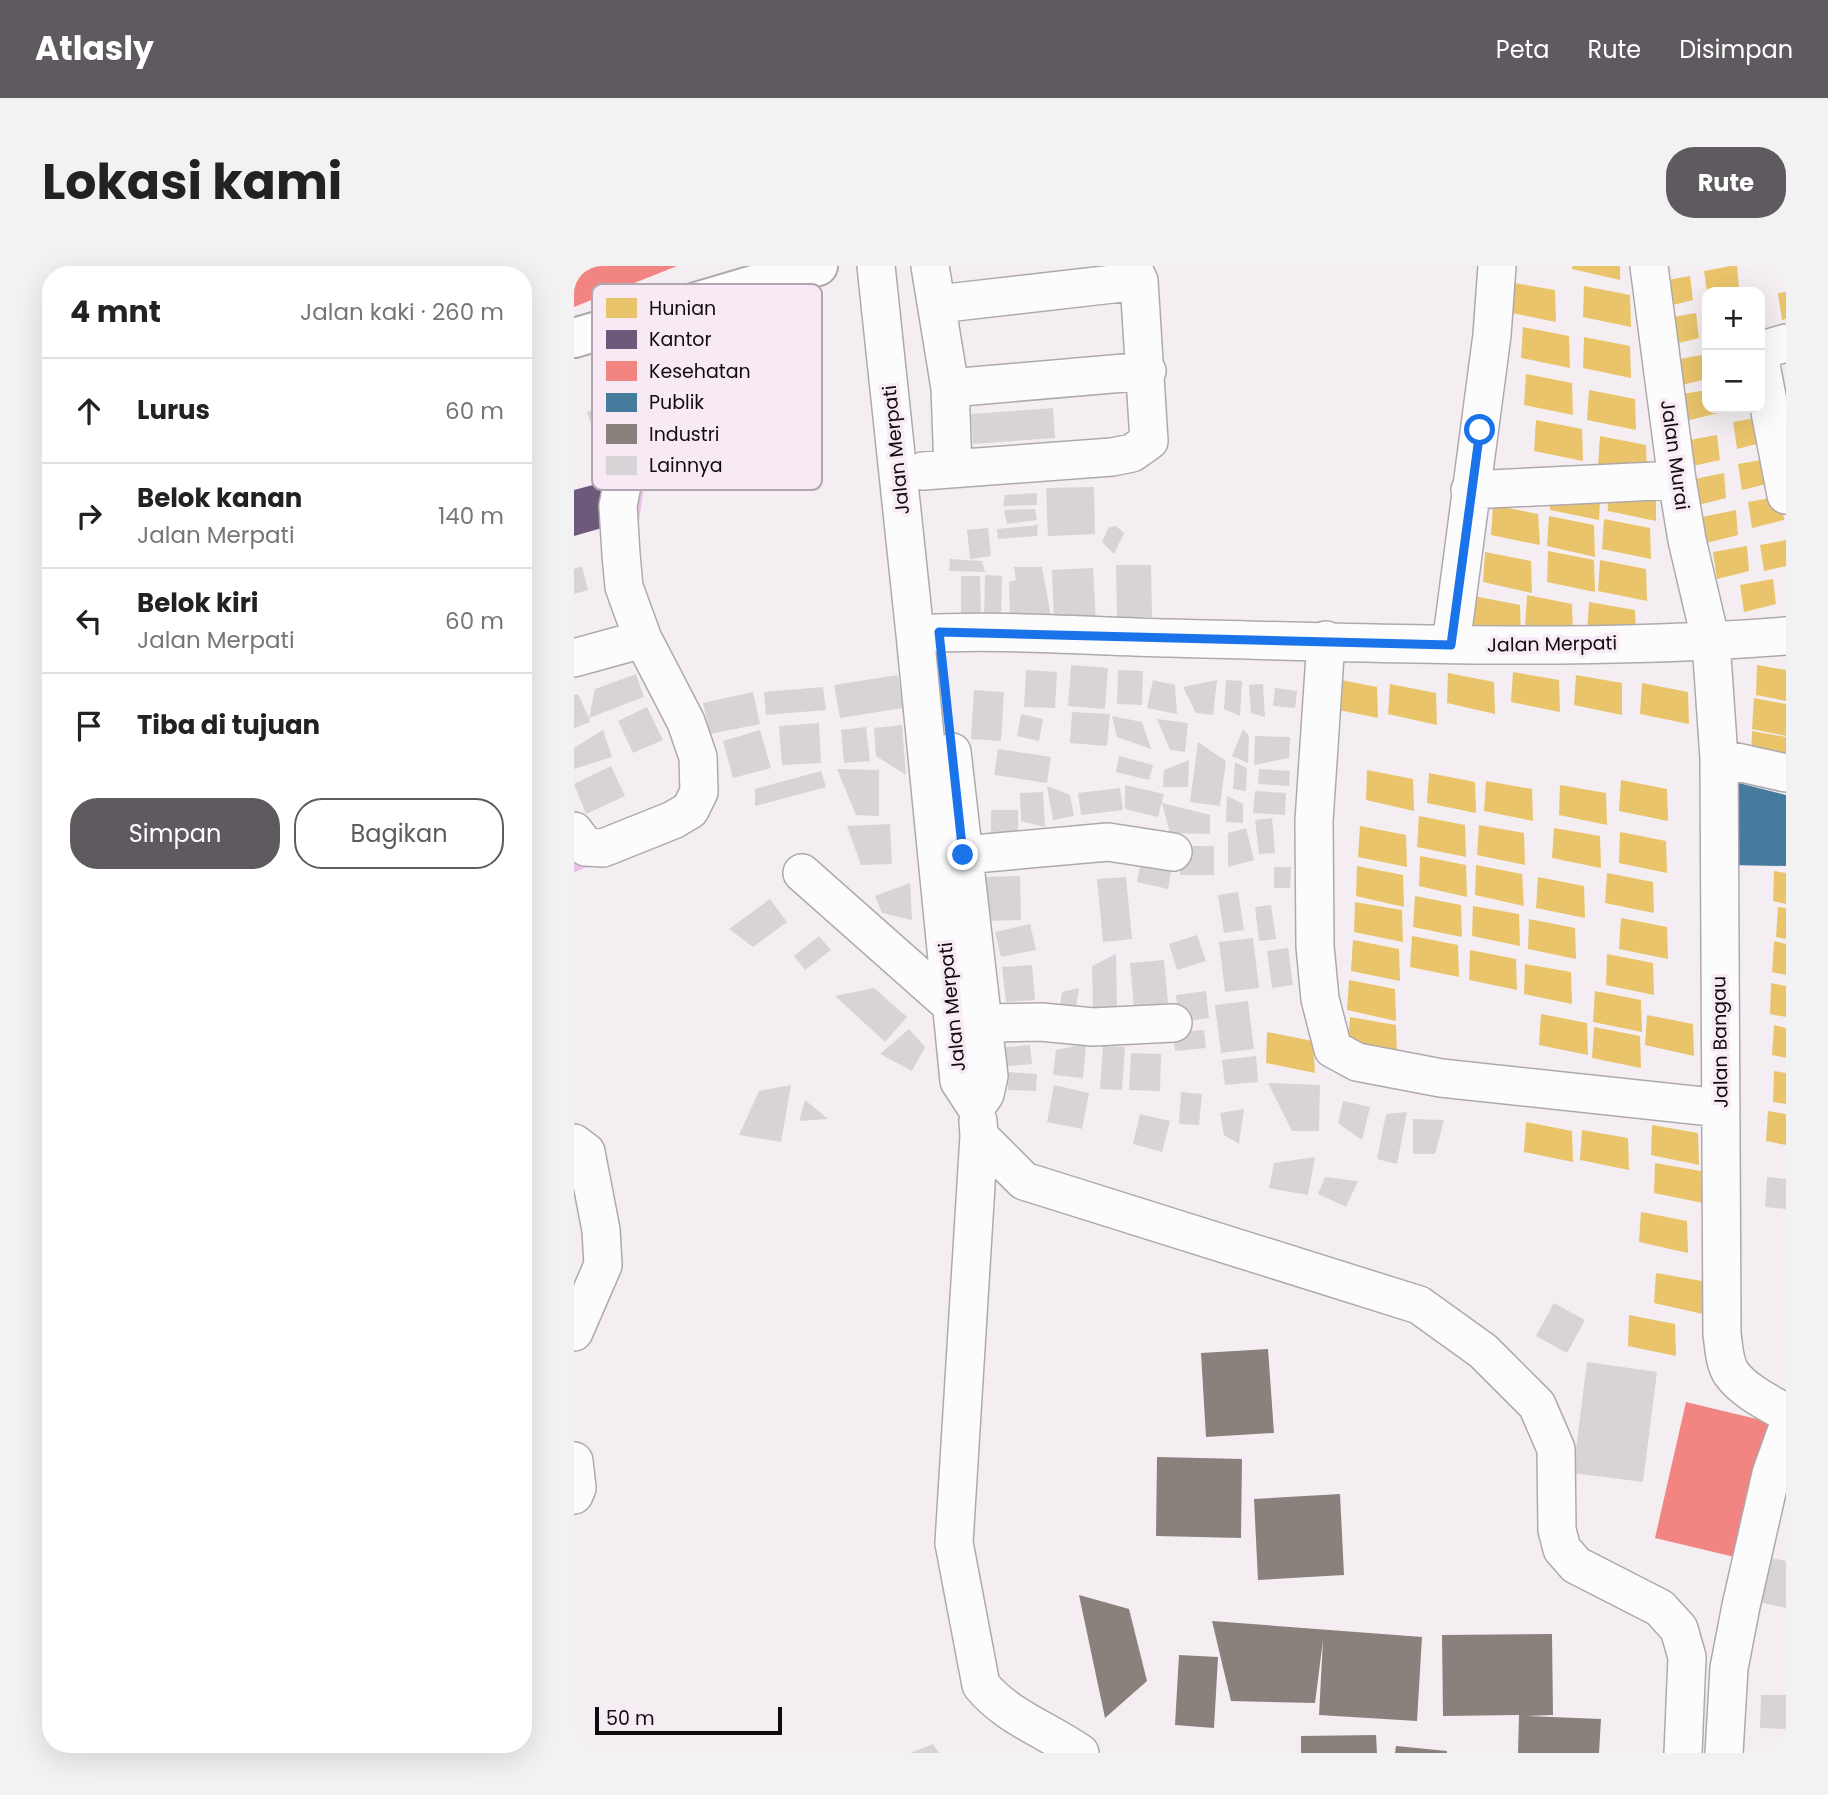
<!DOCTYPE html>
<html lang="id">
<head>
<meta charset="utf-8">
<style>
	body { margin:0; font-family:Poppins,sans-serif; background:#f2f2f2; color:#222 }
	.controls { position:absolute; right:21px; top:21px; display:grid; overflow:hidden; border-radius:14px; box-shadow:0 7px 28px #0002 }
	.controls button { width:63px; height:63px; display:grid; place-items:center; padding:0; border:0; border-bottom:2px solid #e0e0e0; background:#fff; color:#222; font:35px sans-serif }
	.scale { position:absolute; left:21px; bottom:18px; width:187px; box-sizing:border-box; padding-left:7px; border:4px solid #0f0b0f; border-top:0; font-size:19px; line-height:24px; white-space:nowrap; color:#0f0b0f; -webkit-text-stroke:5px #f8eaf5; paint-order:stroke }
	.stop { position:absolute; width:21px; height:21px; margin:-16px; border:5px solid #1a73e8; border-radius:50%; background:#fff }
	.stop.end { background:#1a73e8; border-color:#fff; box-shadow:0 2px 7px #0008 }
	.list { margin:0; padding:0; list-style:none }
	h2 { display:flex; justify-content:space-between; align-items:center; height:91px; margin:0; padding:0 28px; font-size:30px }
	h2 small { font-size:23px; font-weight:400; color:#767676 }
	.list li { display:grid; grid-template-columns:46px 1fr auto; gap:21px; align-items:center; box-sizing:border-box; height:105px; padding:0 28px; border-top:2px solid #e0e0e0 }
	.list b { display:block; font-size:26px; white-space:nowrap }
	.list p { margin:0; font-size:23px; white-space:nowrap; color:#767676 }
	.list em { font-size:23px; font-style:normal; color:#767676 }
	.actions { display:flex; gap:14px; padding:21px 28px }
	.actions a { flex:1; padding:16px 0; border:2px solid #5f5a5f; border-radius:28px; text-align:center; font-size:24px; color:#5f5a5f }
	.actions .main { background:#5f5a5f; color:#fff }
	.icon { flex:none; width:38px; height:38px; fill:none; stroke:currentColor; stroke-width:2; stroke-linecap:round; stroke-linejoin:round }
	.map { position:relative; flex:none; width:1212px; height:1487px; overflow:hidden; border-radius:28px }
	header { display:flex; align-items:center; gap:42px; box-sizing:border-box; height:98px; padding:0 35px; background:#5f5a5f; color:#fff }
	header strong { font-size:33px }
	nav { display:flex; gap:38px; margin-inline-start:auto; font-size:24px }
	.intro { display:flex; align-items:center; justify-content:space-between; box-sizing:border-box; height:168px; padding:0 42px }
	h1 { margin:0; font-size:49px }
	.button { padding:18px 32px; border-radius:28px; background:#5f5a5f; color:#fff; font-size:24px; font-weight:700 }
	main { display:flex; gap:42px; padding:0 42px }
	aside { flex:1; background:#fff; border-radius:28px; box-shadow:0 7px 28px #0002 }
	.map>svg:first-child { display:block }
</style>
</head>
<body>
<header>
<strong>Atlasly</strong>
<nav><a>Peta</a><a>Rute</a><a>Disimpan</a></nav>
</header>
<div class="intro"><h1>Lokasi kami</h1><a class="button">Rute</a></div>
<main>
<aside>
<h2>4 mnt<small>Jalan kaki · 260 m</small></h2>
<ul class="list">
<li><svg class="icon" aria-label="ahead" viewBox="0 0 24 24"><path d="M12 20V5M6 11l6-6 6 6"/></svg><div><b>Lurus</b></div><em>60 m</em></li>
<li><svg class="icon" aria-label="right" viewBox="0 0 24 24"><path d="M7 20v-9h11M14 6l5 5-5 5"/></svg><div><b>Belok kanan</b><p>Jalan Merpati</p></div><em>140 m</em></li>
<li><svg class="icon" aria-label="left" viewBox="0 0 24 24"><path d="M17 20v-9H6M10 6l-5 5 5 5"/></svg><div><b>Belok kiri</b><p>Jalan Merpati</p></div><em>60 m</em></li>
<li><svg class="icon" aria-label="arrive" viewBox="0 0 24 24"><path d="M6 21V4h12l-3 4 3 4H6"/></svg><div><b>Tiba di tujuan</b></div></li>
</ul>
<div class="actions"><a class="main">Simpan</a><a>Bagikan</a></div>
</aside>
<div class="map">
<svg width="1212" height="1487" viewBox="0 0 1212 1487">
	<rect width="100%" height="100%" fill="#f4eef3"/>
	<!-- homes -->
	<path fill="#e9c46a" d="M 998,0 L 1046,0 L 1046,14 L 998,3 Z
		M 1157,0 L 1163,0 L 1165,23 L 1153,26 L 1133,26 L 1130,5 Z
		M 1116,10 L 1119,34 L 1087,42 L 1082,16 Z
		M 934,16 L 981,24 L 982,56 L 933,46 Z
		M 1010,20 L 1056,29 L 1057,61 L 1009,51 Z
		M 1212,26 L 1212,53 L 1208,54 L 1204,27 Z
		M 1122,47 L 1125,72 L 1093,80 L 1088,53 Z
		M 949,61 L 995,70 L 996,102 L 947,92 Z
		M 1010,71 L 1056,80 L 1057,112 L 1009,102 Z
		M 1133,88 L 1133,113 L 1104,120 L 1100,94 Z
		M 952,108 L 998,117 L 999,149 L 950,139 Z
		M 1015,124 L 1061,133 L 1062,164 L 1013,154 Z
		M 1133,124 L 1133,142 L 1143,142 L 1144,147 L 1112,155 L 1108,128 Z
		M 1193,150 L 1195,175 L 1163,183 L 1159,156 Z
		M 962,154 L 1008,163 L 1009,195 L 960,185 Z
		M 1143,169 L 1146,194 L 1114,201 L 1110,175 Z
		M 1026,170 L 1072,179 L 1073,211 L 1024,200 Z
		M 1198,192 L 1200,216 L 1168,224 L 1164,198 Z
		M 1150,207 L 1152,232 L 1120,240 L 1116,214 Z
		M 1033,223 L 1082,229 L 1082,255 L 1034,245 Z
		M 976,226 L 1026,235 L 1025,254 L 976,244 Z
		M 1208,230 L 1210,254 L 1178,262 L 1174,236 Z
		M 919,239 L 964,248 L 966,279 L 917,269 Z
		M 1162,244 L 1164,269 L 1132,277 L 1128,251 Z
		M 975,250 L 1020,259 L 1021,291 L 973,280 Z
		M 1030,253 L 1076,262 L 1077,293 L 1028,283 Z
		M 1212,274 L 1212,300 L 1190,305 L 1186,279 Z
		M 1173,280 L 1175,305 L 1143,313 L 1139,286 Z
		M 974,285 L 1020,294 L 1021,326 L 973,316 Z
		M 911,286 L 957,295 L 958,327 L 909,316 Z
		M 1026,294 L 1072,303 L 1073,335 L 1024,325 Z
		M 1199,313 L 1202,338 L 1170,346 L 1166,319 Z
		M 953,329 L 998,338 L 999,370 L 951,360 Z
		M 900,330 L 946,339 L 947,371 L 899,361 Z
		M 1015,336 L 1061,344 L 1062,376 L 1013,366 Z
		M 1183,399 L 1212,404 L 1212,435 L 1182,429 Z
		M 939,406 L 985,414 L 986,446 L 937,436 Z
		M 874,407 L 920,416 L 921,448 L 873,437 Z
		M 1002,409 L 1048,417 L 1048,449 L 1000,439 Z
		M 757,412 L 803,421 L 804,452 L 755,442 Z
		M 1068,417 L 1114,426 L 1115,458 L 1066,448 Z
		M 816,418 L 862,427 L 863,459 L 814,448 Z
		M 1180,432 L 1212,438 L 1212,470 L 1178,463 Z
		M 1178,465 L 1212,471 L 1212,503 L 1177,495 Z
		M 793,504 L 839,513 L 840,545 L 792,534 Z
		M 855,507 L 901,516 L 902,547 L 853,537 Z
		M 1047,514 L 1093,523 L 1094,555 L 1045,545 Z
		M 912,515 L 958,523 L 959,555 L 910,545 Z
		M 986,519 L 1032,527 L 1033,559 L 985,549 Z
		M 845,550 L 891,559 L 892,591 L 843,581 Z
		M 905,559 L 950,567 L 951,599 L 903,589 Z
		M 786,560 L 832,569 L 833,601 L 784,591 Z
		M 980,562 L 1026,570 L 1027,602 L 978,592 Z
		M 1046,566 L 1092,575 L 1093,607 L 1045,597 Z
		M 846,590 L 892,599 L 893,631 L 845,620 Z
		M 902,599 L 948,608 L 950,640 L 901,629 Z
		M 783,600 L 829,609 L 830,641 L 782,630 Z
		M 1200,605 L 1212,607 L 1212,638 L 1199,635 Z
		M 1033,607 L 1079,616 L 1080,647 L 1031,637 Z
		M 964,611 L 1010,620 L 1011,652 L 962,642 Z
		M 841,630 L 887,639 L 888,671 L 839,661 Z
		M 781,636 L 828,644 L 829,676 L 780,666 Z
		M 899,640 L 945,648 L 946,680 L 898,670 Z
		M 1204,641 L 1212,642 L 1212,673 L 1202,671 Z
		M 1047,652 L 1093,661 L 1094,693 L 1045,683 Z
		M 955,653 L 1001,662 L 1002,693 L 954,683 Z
		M 838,670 L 884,679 L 885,711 L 836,701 Z
		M 779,674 L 825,683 L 826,715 L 777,705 Z
		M 1200,675 L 1212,678 L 1212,709 L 1198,706 Z
		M 896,684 L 942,693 L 943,724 L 895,714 Z
		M 1033,688 L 1079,697 L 1080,729 L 1032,719 Z
		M 951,698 L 997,706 L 998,738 L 950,728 Z
		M 775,714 L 821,723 L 822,755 L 773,744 Z
		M 1197,717 L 1212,720 L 1212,751 L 1196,748 Z
		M 1021,725 L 1067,734 L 1068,766 L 1019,756 Z
		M 967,748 L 1013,757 L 1014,789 L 965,779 Z
		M 1073,749 L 1119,758 L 1120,790 L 1071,779 Z
		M 776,751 L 822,759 L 823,791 L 774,781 Z
		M 1200,759 L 1212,762 L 1212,792 L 1198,789 Z
		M 1020,761 L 1066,770 L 1067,802 L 1018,792 Z
		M 693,766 L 739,775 L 741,807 L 692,797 Z
		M 1200,805 L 1212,807 L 1212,838 L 1199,836 Z
		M 1194,845 L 1212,848 L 1212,879 L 1192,875 Z
		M 952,856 L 998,865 L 999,896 L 950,886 Z
		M 1078,859 L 1124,867 L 1125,899 L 1077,889 Z
		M 1008,864 L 1054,872 L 1055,904 L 1006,894 Z
		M 1081,897 L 1127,905 L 1129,937 L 1080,927 Z
		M 1067,946 L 1113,955 L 1114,987 L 1065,976 Z
		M 1082,1007 L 1128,1015 L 1129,1048 L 1080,1037 Z
		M 1055,1049 L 1101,1058 L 1102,1090 L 1054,1080 Z"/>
	<!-- offices -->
	<path fill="#6d597a" d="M 30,216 L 42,258 L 0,270 L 0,224 Z"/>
	<!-- health -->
	<path fill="#f28482" d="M 0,0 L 103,0 L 0,41 Z
		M 1112,1136 L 1199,1157 L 1169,1293 L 1081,1272 Z"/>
	<!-- public -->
	<path fill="#457b9d" d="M 1153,514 L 1212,529 L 1212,600 L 1153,599 Z"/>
	<!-- industry -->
	<path fill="#8a817c" d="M 694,1083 L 700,1167 L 632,1171 L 627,1087 Z
		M 583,1191 L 668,1193 L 667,1272 L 582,1270 Z
		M 766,1228 L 770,1309 L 684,1314 L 680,1233 Z
		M 505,1329 L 555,1343 L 573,1415 L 531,1452 Z
		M 638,1355 L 848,1371 L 843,1455 L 745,1449 L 749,1374 L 741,1437 L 657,1435 Z
		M 978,1368 L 979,1449 L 952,1450 L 1027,1453 L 1025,1487 L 944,1487 L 945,1449 L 869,1450 L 868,1369 Z
		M 605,1389 L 644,1391 L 640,1462 L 601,1459 Z
		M 802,1469 L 803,1487 L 727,1487 L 727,1470 Z
		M 822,1480 L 873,1485 L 873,1487 L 821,1487 Z"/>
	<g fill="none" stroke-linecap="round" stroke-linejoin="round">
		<!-- stream -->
		<path stroke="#ecc3e6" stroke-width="8" d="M 71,179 L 72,174 L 164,84 L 173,33
			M 61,255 L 66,219
			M 0,602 L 17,595"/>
	</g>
	<!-- building -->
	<path fill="#d8d3d7" d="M 32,139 L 39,161 L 20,167 L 13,146 Z
		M 479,142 L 481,172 L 399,178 L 397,148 Z
		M 520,221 L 521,268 L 474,270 L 472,222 Z
		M 463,227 L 463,239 L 429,240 L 431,229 Z
		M 461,243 L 463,254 L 433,258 L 430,244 Z
		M 464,259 L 463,270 L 424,273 L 423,263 Z
		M 542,260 L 550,267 L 540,288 L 528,276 L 535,261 Z
		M 414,262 L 417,290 L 396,293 L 393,264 Z
		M 376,293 L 408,295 L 411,306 L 375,305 Z
		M 542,299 L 577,299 L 578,351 L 543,351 Z
		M 8,300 L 14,324 L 0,328 L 0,303 Z
		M 440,301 L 468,301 L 478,356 L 436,348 L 435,316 L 442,314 Z
		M 519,302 L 522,357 L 480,359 L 478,304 Z
		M 411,309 L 428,310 L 427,353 L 410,352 Z
		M 387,310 L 406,310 L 407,351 L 387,351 Z
		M 497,399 L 534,402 L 531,443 L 494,440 Z
		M 452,404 L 483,406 L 481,442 L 450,441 Z
		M 544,404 L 569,405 L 568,439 L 543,438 Z
		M 62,408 L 70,431 L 15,452 L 16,456 L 0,462 L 0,429 L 4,428 L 15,452 L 21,423 Z
		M 324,409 L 329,442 L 266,452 L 260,419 Z
		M 579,414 L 601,419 L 603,448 L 573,442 Z
		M 643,414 L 639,449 L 622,447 L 609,421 Z
		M 652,414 L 668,415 L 666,450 L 650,443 Z
		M 689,418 L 691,451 L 677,447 L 675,419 Z
		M 249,421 L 252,444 L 192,449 L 190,426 Z
		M 701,422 L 723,425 L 721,442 L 699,440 Z
		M 400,424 L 430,426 L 427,475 L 397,473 Z
		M 179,426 L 186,458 L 136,468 L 129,437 Z
		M 73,441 L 89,474 L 59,487 L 44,455 Z
		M 498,446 L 536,448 L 533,480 L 496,477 Z
		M 447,448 L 469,453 L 465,475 L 443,470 Z
		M 538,450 L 568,456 L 577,483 L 543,471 Z
		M 583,453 L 614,457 L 611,486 L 596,484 Z
		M 245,457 L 247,497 L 208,499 L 205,460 Z
		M 328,459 L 332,509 L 302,490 L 300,462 Z
		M 292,461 L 296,495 L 270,497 L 267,464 Z
		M 669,463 L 675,470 L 674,497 L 658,490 Z
		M 29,464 L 38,491 L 0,503 L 0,482 Z
		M 186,464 L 197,502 L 159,512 L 149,475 Z
		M 681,470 L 716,471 L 715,492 L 680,499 Z
		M 624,476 L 652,495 L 646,540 L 616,536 Z
		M 424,483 L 477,491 L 473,517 L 420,509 Z
		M 545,490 L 579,499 L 575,514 L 542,506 Z
		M 615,494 L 614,521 L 589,521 L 590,504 Z
		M 661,496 L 673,502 L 672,525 L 659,523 Z
		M 37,500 L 51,530 L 12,548 L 0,518 Z
		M 263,503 L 305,504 L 305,550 L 282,549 Z
		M 685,503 L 716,505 L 715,520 L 684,518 Z
		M 247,505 L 252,521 L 181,540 L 181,523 Z
		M 551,519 L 590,528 L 584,551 L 551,543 Z
		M 473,520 L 496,529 L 500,550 L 479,554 Z
		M 546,522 L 549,544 L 507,549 L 504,527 Z
		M 681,525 L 712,527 L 711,549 L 679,547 Z
		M 469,526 L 471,561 L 447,555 L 446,527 Z
		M 653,530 L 669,538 L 669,557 L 652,556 Z
		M 588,537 L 636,549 L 636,568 L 596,567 Z
		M 417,544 L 444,544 L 444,577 L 417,577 Z
		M 698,552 L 701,587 L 685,588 L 681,554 Z
		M 316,558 L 318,598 L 287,599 L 273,560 Z
		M 672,562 L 680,594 L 654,601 L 654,567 Z
		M 606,580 L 640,580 L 640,609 L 606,609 Z
		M 567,595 L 598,601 L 594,623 L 563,616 Z
		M 700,601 L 717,601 L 716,622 L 700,622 Z
		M 446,610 L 447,654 L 410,655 L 409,611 Z
		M 552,611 L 558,673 L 529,676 L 523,613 Z
		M 336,617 L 338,654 L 308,647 L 301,630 Z
		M 664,626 L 670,664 L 650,667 L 644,629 Z
		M 196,633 L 213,656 L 179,681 L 155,663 Z
		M 697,639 L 702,673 L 685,675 L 681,641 Z
		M 456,658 L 462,684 L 427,691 L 421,666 Z
		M 623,669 L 632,695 L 603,704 L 595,678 Z
		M 245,670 L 257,684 L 231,704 L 220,690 Z
		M 679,672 L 685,722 L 651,726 L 645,676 Z
		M 714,682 L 719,719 L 698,722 L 693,685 Z
		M 542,688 L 543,744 L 519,744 L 518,700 Z
		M 590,694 L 594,737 L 560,741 L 556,697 Z
		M 458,699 L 461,734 L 432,736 L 428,701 Z
		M 300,722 L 333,751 L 311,776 L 261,730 Z
		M 505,722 L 501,748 L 485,746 L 488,726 Z
		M 632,725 L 635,752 L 605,756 L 602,729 Z
		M 674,735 L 680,783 L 647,787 L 641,739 Z
		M 335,763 L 351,781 L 338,805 L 306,788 Z
		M 630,764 L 632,782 L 601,785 L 599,767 Z
		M 512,778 L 509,812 L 479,809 L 482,784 Z
		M 456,779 L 458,798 L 426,801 L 424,782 Z
		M 529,780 L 551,781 L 548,824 L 526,823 Z
		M 557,787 L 587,788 L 586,825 L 555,824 Z
		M 682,790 L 684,816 L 651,819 L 648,794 Z
		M 435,806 L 463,808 L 462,825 L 434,824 Z
		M 694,817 L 746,819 L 745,865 L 718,865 Z
		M 217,819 L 207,876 L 165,869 L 185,825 Z
		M 480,819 L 515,827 L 508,863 L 473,856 Z
		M 607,826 L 628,828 L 625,859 L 605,858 Z
		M 231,834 L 254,853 L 225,855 Z
		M 769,835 L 796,841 L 788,874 L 764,857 Z
		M 670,843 L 665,878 L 650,869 L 646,847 Z
		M 833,846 L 823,898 L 803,893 L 812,848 Z
		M 566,848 L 596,855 L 588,886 L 559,878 Z
		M 839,853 L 870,854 L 861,888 L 839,888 Z
		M 741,891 L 734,929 L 695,922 L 700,897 Z
		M 751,911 L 784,915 L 772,941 L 744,928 Z
		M 1193,911 L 1212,913 L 1212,943 L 1191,941 Z
		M 980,1037 L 1011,1054 L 993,1087 L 962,1070 Z
		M 1013,1096 L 1083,1106 L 1069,1216 L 999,1207 Z
		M 1192,1291 L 1212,1295 L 1212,1342 L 1184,1336 Z
		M 1187,1429 L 1212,1429 L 1212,1463 L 1186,1462 Z
		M 359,1478 L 365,1487 L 336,1487 Z"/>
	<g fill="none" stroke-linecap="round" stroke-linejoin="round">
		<!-- minor casing -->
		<g stroke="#aea9ad" stroke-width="40">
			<path id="minor" d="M 302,0 L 341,368 L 385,815 L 402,841
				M 356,0 L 376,122
				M 1075,0 L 1103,214 L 1113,274 L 1137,376 L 1145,492 L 1148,1068 C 1150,1081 1150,1096 1157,1107 C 1170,1125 1193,1136 1212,1147
				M 364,38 L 565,15
				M 1212,77 L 1195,82 L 1188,87 L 1187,99 L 1212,229
				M 379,202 L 376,122 L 573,105
				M 349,205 L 538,191 L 558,187 L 575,175 L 565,15 L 558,0
				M 896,224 L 1103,214
				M 341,368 C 426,363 512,370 596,372 C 801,377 1007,386 1212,370
				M 752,374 L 740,555 L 741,680 L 746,733 L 759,783 L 783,796 L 867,812 L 1147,842
				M 877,379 L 918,69 L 923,0
				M 0,392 L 69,373
				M 378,486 L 415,810 L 411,828 L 402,841
				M 1145,492 L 1212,507
				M 0,565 L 12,581 L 29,582 L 99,554 L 116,544 L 125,526 L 124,491 L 112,456 L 69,373 L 50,321 L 47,288 L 44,240 L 67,121 L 76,50
				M 389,589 L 534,576 L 599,586
				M 228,607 L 377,739
				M 410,757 L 467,756 L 519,761 L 599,757
				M 404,855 L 405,870 L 380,1277 L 407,1419 C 433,1451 473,1464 506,1487
				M 405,870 L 450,915 L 845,1039 L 909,1085 L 963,1139 L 982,1183 L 983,1264 L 988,1283 L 1002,1299 L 1086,1342 L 1105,1363 L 1113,1391 L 1109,1487
				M 0,877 L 12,886 L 27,964 L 29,999 L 0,1066
				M 0,1195 L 3,1222 L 0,1229
				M 1150,1487 L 1155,1402 L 1167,1340 L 1197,1208 L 1212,1166"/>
		</g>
		<!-- major casing -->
		<g stroke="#aea9ad" stroke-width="42">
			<path id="major" d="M 0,72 L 244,0"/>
		</g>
		<!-- minor -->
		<use href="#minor" stroke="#fdfcfd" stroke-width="37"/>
		<!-- major -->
		<use href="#major" stroke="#fdfcfd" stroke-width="38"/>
	</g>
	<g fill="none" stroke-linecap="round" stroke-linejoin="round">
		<!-- route -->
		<path stroke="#1a73e8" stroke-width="9" d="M 389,589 L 365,366 L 877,379 L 906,164"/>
	</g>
	<g text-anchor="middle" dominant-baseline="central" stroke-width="7" stroke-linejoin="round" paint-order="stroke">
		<!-- street labels -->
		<g font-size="19" fill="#0f0b0f" stroke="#f8eaf5">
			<text transform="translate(322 184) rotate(-96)">Jalan Merpati</text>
			<text transform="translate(1101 189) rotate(82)">Jalan Murai</text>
			<text transform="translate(978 378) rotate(-1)">Jalan Merpati</text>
			<text transform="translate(378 741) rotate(-96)">Jalan Merpati</text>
			<text transform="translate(1146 776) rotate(-91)">Jalan Bangau</text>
		</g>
	</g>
	<!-- legend -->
	<rect x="18" y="18" width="230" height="206" rx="10" fill="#f8eaf5" stroke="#b2a7b0" stroke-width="2"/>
	<rect x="32" y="32" width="31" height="20" fill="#e9c46a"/>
	<rect x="32" y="64" width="31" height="19" fill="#6d597a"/>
	<rect x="32" y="95" width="31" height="20" fill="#f28482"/>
	<rect x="32" y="127" width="31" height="19" fill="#457b9d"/>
	<rect x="32" y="158" width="31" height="20" fill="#8a817c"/>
	<rect x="32" y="190" width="31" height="19" fill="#d8d3d7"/>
	<g font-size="19" fill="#0f0b0f">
		<text x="75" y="49">Hunian</text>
		<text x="75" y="80">Kantor</text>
		<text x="75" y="112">Kesehatan</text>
		<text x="75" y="143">Publik</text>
		<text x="75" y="175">Industri</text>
		<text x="75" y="206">Lainnya</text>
	</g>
</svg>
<div class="controls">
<button>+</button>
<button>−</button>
</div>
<div class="scale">50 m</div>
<div class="stop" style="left:906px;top:164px"></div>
<div class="stop end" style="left:389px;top:589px"></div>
</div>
</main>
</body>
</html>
